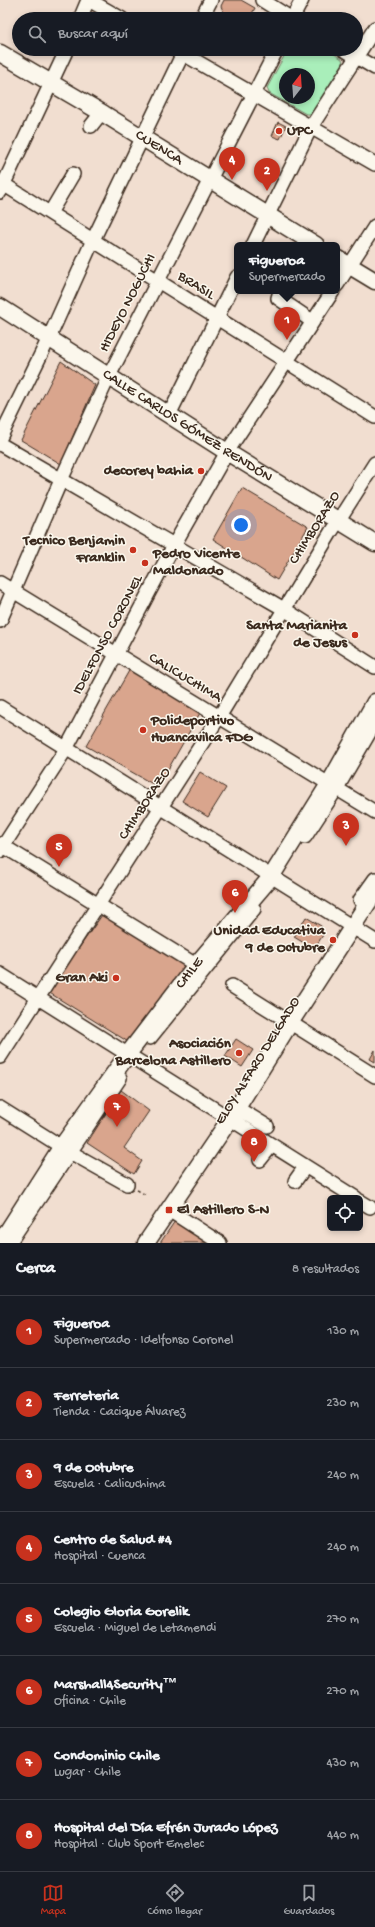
<!DOCTYPE html>
<html lang="es">
<head>
<meta charset="utf-8">
<style>
	body { margin:0; font-family:"Gochi Hand",sans-serif; background:#242831; color:#f1f3f6 }
	.controls { position:absolute; right:12px; bottom:12px; display:grid; overflow:hidden; border-radius:6px; box-shadow:0 2px 6px #0003 }
	.controls button { width:36px; height:36px; display:grid; place-items:center; padding:0; border:0; border-bottom:1px solid #363941; background:#171b24; color:#f1f3f6; font:20px sans-serif }
	.compass { position:absolute; left:279px; top:68px; width:36px; height:36px; border-radius:50%; background:#171b24; box-shadow:0 2px 6px #0003; rotate:17deg }
	.you { position:absolute; left:241px; top:525px; width:14px; height:14px; margin:-10px; border:3px solid #fff; border-radius:50%; background:#1a73e8; box-shadow:0 0 0 6px #1a73e833 }
	.badge { display:grid; place-items:center; width:26px; height:26px; border-radius:50%; background:#c8321e; color:#fff; font-size:13px; font-weight:700 }
	.pin { position:absolute; translate:-50% -33px; filter:drop-shadow(0 1px 2px #0008) }
	.pin::after { content:''; position:absolute; top:21px; width:14px; height:12px; background:inherit; clip-path:polygon(0 0,100% 0,50% 100%) }
	.popup { position:absolute; left:234px; top:242px; width:106px; height:52px; box-sizing:border-box; display:grid; place-content:center; border-radius:6px; background:#171b24; filter:drop-shadow(0 1px 3px #0005); font-size:13px; white-space:nowrap; color:#9ea1a6 }
	.popup b { font-size:15px; color:#f1f3f6 }
	.popup::after { content:''; position:absolute; left:50%; top:100%; margin-left:-8px; border:8px solid transparent; border-top-color:#171b24 }
	.list { margin:0; padding:0; list-style:none }
	h2 { display:flex; justify-content:space-between; align-items:center; height:52px; margin:0; padding:0 16px; font-size:17px }
	h2 small { font-size:13px; font-weight:400; color:#9ea1a6 }
	.list li { display:grid; grid-template-columns:26px 1fr auto; gap:12px; align-items:center; box-sizing:border-box; height:72px; padding:0 16px; border-top:1px solid #363941 }
	.list b { display:block; font-size:15px; white-space:nowrap }
	.list p { margin:0; font-size:13px; white-space:nowrap; color:#9ea1a6 }
	.list em { font-size:13px; font-style:normal; color:#9ea1a6 }
	.icon { flex:none; width:22px; height:22px; fill:none; stroke:currentColor; stroke-width:2; stroke-linecap:round; stroke-linejoin:round }
	.map { position:relative; flex:none; width:375px; height:1243px; overflow:hidden }
	.search { position:absolute; background:#171b24; box-shadow:0 2px 6px #0003; left:12px; right:12px; top:12px; height:44px; display:flex; align-items:center; gap:10px; box-sizing:border-box; padding:0 14px; border-radius:22px; color:#9ea1a6; font-size:15px }
	.sheet { height:628px; background:#171b24 }
	nav { display:flex; justify-content:space-around; align-items:center; box-sizing:border-box; height:56px; border-top:1px solid #363941; background:#171b24; font-size:11px; color:#9ea1a6 }
	nav a { display:grid; justify-items:center; gap:2px }
	nav .on { color:#c8321e }
	.map>svg:first-child { display:block }
</style>
</head>
<body>
<div class="map">
<svg width="375" height="1243" viewBox="0 0 375 1243">
	<rect width="100%" height="100%" fill="#f1ded0"/>
	<filter id="ink" filterUnits="userSpaceOnUse"><feTurbulence type="fractalNoise" baseFrequency=".025" numOctaves="2"/><feDisplacementMap in="SourceGraphic" scale="8" xChannelSelector="R" yChannelSelector="G"/><feConvolveMatrix kernelMatrix="1 2 1 2 8 2 1 2 1" color-interpolation-filters="sRGB"/></filter>
	<g filter="url(#ink)">
		<!-- green -->
		<path fill="#a9eeba" stroke="#728c6c" fill-rule="evenodd" d="M 288,49 L 326,49 L 342,59 L 343,63 L 311,114 L 306,114 L 269,93 L 267,88 ZM 285,74 L 309,74 L 309,98 L 285,98 Z"/>
		<!-- building -->
		<path fill="#d9a58d" stroke="#3b2a1e" d="M 224,0 L 241,0 L 255,8 L 249,19 L 230,19 L 225,16 L 221,6 Z
			M 268,17 L 274,19 L 261,19 Z
			M 278,122 L 286,126 L 280,139 L 272,136 Z
			M 61,361 L 95,385 L 61,464 L 21,440 Z
			M 242,488 L 308,527 L 277,580 L 213,539 Z
			M 130,669 L 200,713 L 158,787 L 86,746 Z
			M 200,772 L 226,788 L 208,817 L 182,801 Z
			M 102,915 L 185,965 L 130,1043 L 48,992 Z
			M 306,917 L 321,926 L 323,935 L 314,949 L 294,937 Z
			M 236,1039 L 253,1050 L 242,1067 L 225,1056 Z
			M 375,1050 L 375,1062 L 370,1059 Z
			M 121,1090 L 149,1111 L 124,1148 L 142,1161 L 134,1174 L 87,1143 Z
			M 175,1221 L 208,1243 L 160,1243 Z"/>
		<g fill="none" stroke-linecap="round" stroke-linejoin="round">
			<!-- minor casing -->
			<g stroke="#3b2a1e" stroke-width="16">
				<path id="minor" d="M 89,0 L 122,19
					M 262,0 L 292,19
					M 80,19 L 88,0
					M 201,19 L 211,0
					M 292,19 L 302,0
					M 175,49 L 375,164
					M 343,49 L 375,68
					M 91,126 L 102,112
					M 0,182 L 375,417
					M 0,192 L 67,49
					M 50,213 L 73,174
					M 253,245 L 311,127 L 375,28
					M 337,285 L 375,226
					M 280,291 L 278,298 L 312,321
					M 169,415 L 237,277
					M 0,438 L 49,338 L 93,240 L 185,49
					M 0,444 L 284,609 L 375,667
					M 0,583 L 375,812
					M 0,621 L 61,480 L 109,376 L 277,49
					M 0,707 L 375,941
					M 305,837 L 337,788 L 375,723
					M 0,844 L 196,965
					M 0,851 L 66,749 L 174,545 L 227,452 L 333,291
					M 360,900 L 375,879
					M 0,974 L 356,1198
					M 232,986 L 375,1076
					M 150,1038 L 254,909
					M 0,1057 L 219,717 L 331,532 L 375,463
					M 0,1108 L 70,1152 L 127,1184
					M 237,1108 L 267,1126
					M 260,1160 L 272,1145
					M 295,1181 L 305,1167
					M 360,1201 L 370,1207
					M 169,1210 L 220,1243
					M 9,1243 L 120,1078"/>
			</g>
			<!-- major casing -->
			<g stroke="#3b2a1e" stroke-width="19">
				<g id="major">
					<path id="s1" d="M 0,53 L 104,114 L 316,245"/>
					<path d="M 337,258 L 375,281"/>
					<path id="s2" d="M 0,307 L 227,452 L 375,543"/>
					<path id="s3" d="M 0,1243 L 62,1146 L 128,1054 L 196,965 L 271,877 L 329,784 L 375,702"/>
					<path d="M 146,1243 L 230,1119 L 290,1023 L 375,892"/>
				</g>
			</g>
			<!-- path -->
			<path stroke="#3b2a1e" stroke-width="1.5" stroke-dasharray="3 3" stroke-linecap="butt" d="M 137,1190 L 146,1195"/>
			<!-- minor -->
			<use href="#minor" stroke="#fbf7ec" stroke-width="13"/>
			<!-- major -->
			<use href="#major" stroke="#fbf7ec" stroke-width="16"/>
		</g>
	</g>
	<!-- markers -->
	<g fill="#c8321e" stroke="#fbf7ec" stroke-width="1.5">
		<circle cx="279" cy="131" r="4"/>
		<circle cx="201" cy="471" r="4"/>
		<circle cx="133" cy="550" r="4"/>
		<circle cx="145" cy="563" r="4"/>
		<circle cx="355" cy="635" r="4"/>
		<circle cx="143" cy="730" r="4"/>
		<circle cx="333" cy="940" r="4"/>
		<circle cx="116" cy="978" r="4"/>
		<circle cx="239" cy="1053" r="4"/>
		<rect x="165" y="1206" width="8" height="8" rx="2"/>
	</g>
	<g text-anchor="middle" dominant-baseline="central" stroke-width="3" stroke-linejoin="round" paint-order="stroke">
		<!-- poi labels -->
		<g font-size="15" font-weight="bold" fill="#3b2a1e" stroke="#fbf7ec" text-anchor="end">
			<text x="287" y="131" text-anchor="start">UPC</text>
			<text x="193" y="471">decorey bahia</text>
			<text x="125" y="541">Tecnico Benjamin<tspan x="125" dy="17">Franklin</tspan></text>
			<text x="153" y="554" text-anchor="start">Pedro Vicente<tspan x="153" dy="17">Maldonado</tspan></text>
			<text x="347" y="626">Santa Marianita<tspan x="347" dy="17">de Jesus</tspan></text>
			<text x="151" y="721" text-anchor="start">Polideportivo<tspan x="151" dy="17">Huancavilca FDG</tspan></text>
			<text x="325" y="931">Unidad Educativa<tspan x="325" dy="17">9 de Octubre</tspan></text>
			<text x="108" y="978">Gran Aki</text>
			<text x="231" y="1044">Asociación<tspan x="231" dy="17">Barcelona Astillero</tspan></text>
			<text x="177" y="1210" text-anchor="start">El Astillero S-N</text>
		</g>
		<!-- street labels -->
		<g font-size="15" fill="#3b2a1e" stroke="#fbf7ec">
			<text stroke="none"><textPath href="#s1" startOffset="185">CUENCA</textPath></text>
			<text transform="translate(196 286) rotate(32)">BRASIL</text>
			<text transform="translate(128 303) rotate(-63)">HIDEYO NOGUCHI</text>
			<text stroke="none"><textPath href="#s2" startOffset="222">CALLE CARLOS GÓMEZ RENDÓN</textPath></text>
			<text transform="translate(315 528) rotate(-58)">CHIMBORAZO</text>
			<text transform="translate(108 635) rotate(-62)">IDELFONSO CORONEL</text>
			<text transform="translate(185 678) rotate(31)">CALICUCHIMA</text>
			<text transform="translate(145 804) rotate(-57)">CHIMBORAZO</text>
			<text stroke="none"><textPath href="#s3" startOffset="330">CHILE</textPath></text>
			<text transform="translate(258 1061) rotate(-58)">ELOY ALFARO DELGADO</text>
		</g>
	</g>
</svg>
<div class="controls">
<button><svg class="icon" aria-label="locate" viewBox="0 0 24 24"><circle cx="12" cy="12" r="6"/><path d="M12 2v4M12 18v4M2 12h4M18 12h4"/></svg></button>
</div>
<svg class="compass" viewBox="-18 -18 36 36"><path d="M0-13l5 13h-10z" fill="#e53935"/><path d="M0 13l5-13h-10z" fill="#9ea1a6"/></svg>
<div class="you"></div>
<div class="pin badge" style="left:287px;top:340px">1</div>
<div class="popup"><b>Figueroa</b>Supermercado</div>
<div class="pin badge" style="left:267px;top:191px">2</div>
<div class="pin badge" style="left:346px;top:846px">3</div>
<div class="pin badge" style="left:232px;top:180px">4</div>
<div class="pin badge" style="left:59px;top:867px">5</div>
<div class="pin badge" style="left:235px;top:913px">6</div>
<div class="pin badge" style="left:117px;top:1127px">7</div>
<div class="pin badge" style="left:254px;top:1162px">8</div>
<div class="search"><svg class="icon" aria-label="search" viewBox="0 0 24 24"><circle cx="10" cy="10" r="6"/><path d="M15 15l6 6"/></svg>Buscar aquí</div>
</div>
<section class="sheet">
<h2>Cerca<small>8 resultados</small></h2>
<ul class="list">
<li><span class="badge">1</span><div><b>Figueroa</b><p>Supermercado · Idelfonso Coronel</p></div><em>130 m</em></li>
<li><span class="badge">2</span><div><b>Ferreteria</b><p>Tienda · Cacique Álvarez</p></div><em>230 m</em></li>
<li><span class="badge">3</span><div><b>9 de Octubre</b><p>Escuela · Calicuchima</p></div><em>240 m</em></li>
<li><span class="badge">4</span><div><b>Centro de Salud #4</b><p>Hospital · Cuenca</p></div><em>240 m</em></li>
<li><span class="badge">5</span><div><b>Colegio Gloria Gorelik</b><p>Escuela · Miguel de Letamendi</p></div><em>270 m</em></li>
<li><span class="badge">6</span><div><b>Marshall4Security™</b><p>Oficina · Chile</p></div><em>270 m</em></li>
<li><span class="badge">7</span><div><b>Condominio Chile</b><p>Lugar · Chile</p></div><em>430 m</em></li>
<li><span class="badge">8</span><div><b>Hospital del Día Efrén Jurado López</b><p>Hospital · Club Sport Emelec</p></div><em>440 m</em></li>
</ul>
</section>
<nav>
<a class="on"><svg class="icon" aria-label="map" viewBox="0 0 24 24"><path d="M3 6l6-2 6 2 6-2v14l-6 2-6-2-6 2zM9 4v14M15 6v14"/></svg>Mapa</a>
<a><svg class="icon" aria-label="directions" viewBox="0 0 24 24"><path d="M12 3l9 9-9 9-9-9zM9 14v-3h6M13 9l2 2-2 2"/></svg>Cómo llegar</a>
<a><svg class="icon" aria-label="saved" viewBox="0 0 24 24"><path d="M7 4h10v16l-5-4-5 4z"/></svg>Guardados</a>
</nav>
</body>
</html>
